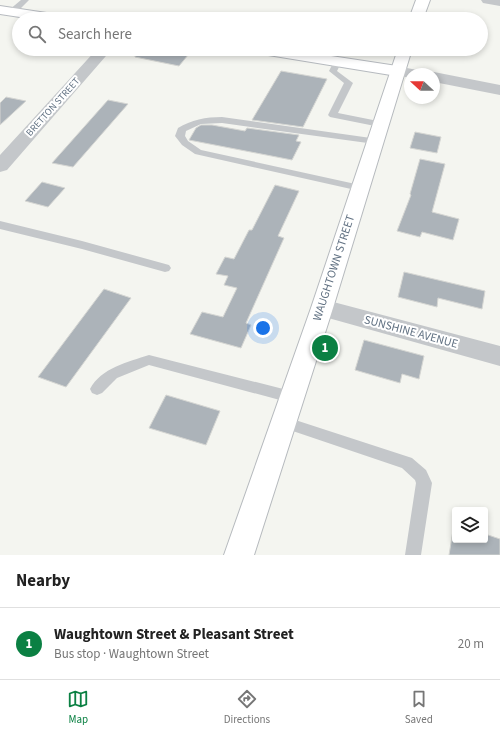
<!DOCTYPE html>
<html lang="en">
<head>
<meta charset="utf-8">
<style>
	body { margin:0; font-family:"Source Sans 3",sans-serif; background:#f6f6f6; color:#222 }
	.controls { position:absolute; right:12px; bottom:12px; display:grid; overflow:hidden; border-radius:4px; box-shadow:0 2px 6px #0003 }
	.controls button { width:36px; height:36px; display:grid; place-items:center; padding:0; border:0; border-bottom:1px solid #e0e0e0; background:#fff; color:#222; font:20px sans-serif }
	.compass { position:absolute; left:404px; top:68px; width:36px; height:36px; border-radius:50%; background:#fff; box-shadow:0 2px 6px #0003; rotate:291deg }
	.you { position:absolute; left:263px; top:328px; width:14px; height:14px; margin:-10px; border:3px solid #fff; border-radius:50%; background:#1a73e8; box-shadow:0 0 0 6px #1a73e833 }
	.badge { display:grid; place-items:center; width:26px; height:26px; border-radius:50%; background:#0b8043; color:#fff; font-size:13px; font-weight:700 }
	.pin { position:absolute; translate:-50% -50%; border:2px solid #fff; box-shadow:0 1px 4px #0006 }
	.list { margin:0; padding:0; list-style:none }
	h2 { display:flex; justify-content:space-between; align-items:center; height:52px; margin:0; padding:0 16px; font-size:17px }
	h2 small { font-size:13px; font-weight:400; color:#767676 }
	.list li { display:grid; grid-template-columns:26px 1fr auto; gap:12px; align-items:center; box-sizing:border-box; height:72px; padding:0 16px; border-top:1px solid #e0e0e0 }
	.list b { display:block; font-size:15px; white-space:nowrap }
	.list p { margin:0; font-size:13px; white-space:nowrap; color:#767676 }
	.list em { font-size:13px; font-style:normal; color:#767676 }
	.icon { flex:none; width:22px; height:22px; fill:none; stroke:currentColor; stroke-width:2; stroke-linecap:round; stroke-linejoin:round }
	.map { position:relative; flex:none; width:500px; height:555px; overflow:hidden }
	.search { position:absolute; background:#fff; box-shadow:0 2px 6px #0003; left:12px; right:12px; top:12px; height:44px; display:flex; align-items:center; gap:10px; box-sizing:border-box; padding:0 14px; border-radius:22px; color:#767676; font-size:15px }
	.sheet { height:124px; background:#fff }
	nav { display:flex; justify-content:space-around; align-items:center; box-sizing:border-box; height:56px; border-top:1px solid #e0e0e0; background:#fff; font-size:11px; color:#767676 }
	nav a { display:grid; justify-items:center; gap:2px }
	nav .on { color:#0b8043 }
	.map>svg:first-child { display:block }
</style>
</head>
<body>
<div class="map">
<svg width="500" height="555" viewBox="0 0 500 555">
	<rect width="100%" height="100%" fill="#f4f5f0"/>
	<!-- building -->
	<path fill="#acb3b9" stroke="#d5d6d3" d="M 135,49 L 193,49 L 179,66 L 135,57 Z
		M 281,71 L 327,79 L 303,127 L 252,120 Z
		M 6,97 L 26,101 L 0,125 L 0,103 Z
		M 108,100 L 128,104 L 73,167 L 52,163 Z
		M 201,125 L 212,125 L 245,131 L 247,128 L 299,135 L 296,141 L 301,142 L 292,160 L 189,140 L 196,128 Z
		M 415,132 L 441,137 L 437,153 L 410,148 Z
		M 420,159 L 445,164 L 432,212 L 459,219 L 453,240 L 422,232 L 420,237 L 397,231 L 411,195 L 410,194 Z
		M 42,182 L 65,188 L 48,207 L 25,201 Z
		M 275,185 L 299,191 L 278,236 L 284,238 L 246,323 L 251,325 L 241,348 L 190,334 L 202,312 L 223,317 L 237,288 L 224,285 L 228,276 L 216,274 L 225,257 L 234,259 L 249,230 L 252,230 Z
		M 404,272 L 485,291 L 482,309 L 438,298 L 437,307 L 398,297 Z
		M 104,289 L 131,298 L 66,387 L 38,377 Z
		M 364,340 L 424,356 L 419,379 L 402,374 L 400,383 L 355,370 Z
		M 166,395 L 220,411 L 206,445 L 149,428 Z
		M 454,524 L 455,540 L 485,540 L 485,534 L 500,539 L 500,555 L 449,555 Z"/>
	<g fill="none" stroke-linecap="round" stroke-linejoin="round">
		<!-- secondary casing -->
		<g stroke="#b6babf" stroke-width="2">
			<path id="secondary" d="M 0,6 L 60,15 L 65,16 L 67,19 L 33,19 L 0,14 Z
				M 249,49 L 285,49 L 397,66 L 402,68 L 405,71 L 402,74 L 397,76 L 256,53 L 251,52 Z"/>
		</g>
		<!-- primary casing -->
		<g stroke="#b6babe" stroke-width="2">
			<path id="primary" d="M 416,0 L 430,0 L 423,19 L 409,19 Z
				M 398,49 L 412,49 L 333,308 L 254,555 L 224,555 L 311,308 Z"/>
		</g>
		<!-- lane -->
		<path fill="#c4c7ca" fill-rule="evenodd" d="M 21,0 L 29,0 L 15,14 L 9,14 L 9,10 Z
			M 335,59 L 338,59 L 342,61 L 337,71 L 353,83 L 338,113 L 383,122 L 385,124 L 383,126 L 380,127 L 330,117 L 328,115 L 344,83 L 329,71 Z
			M 222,117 L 378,139 L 380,141 L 375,144 L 222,123 L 201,124 L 186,131 L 185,136 L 188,141 L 201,150 L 360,185 L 365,188 L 360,191 L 195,154 L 182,145 L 175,136 L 178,128 C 191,120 206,117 222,117 Z
			M 0,221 L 82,241 L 169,265 L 171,268 L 169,271 L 165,272 L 82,249 L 0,229 Z
			M 149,355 L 291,391 L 296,393 L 298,397 L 296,401 L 291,403 L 149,365 L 117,378 L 102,393 L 97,395 L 92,393 L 90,389 C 101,368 128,362 149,355 Z
			M 283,416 L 412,458 L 426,470 L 432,483 L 421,555 L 405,555 L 416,483 L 415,480 L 402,468 L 278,426 L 276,422 L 278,418 Z"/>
		<!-- street -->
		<path fill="#c4c7ca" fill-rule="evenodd" d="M 481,0 L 500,0 L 500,6 L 483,3 Z
			M 97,49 L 112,49 L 7,170 L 0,172 L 0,155 Z
			M 397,66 L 422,71 L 424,74 L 410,74 L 410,78 L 392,74 L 389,71 L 392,68 Z
			M 434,72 L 500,85 L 500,95 L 434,82 L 434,74 L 428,74 Z
			M 322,299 L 500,346 L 500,366 L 314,314 L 311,308 L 314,302 Z"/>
		<!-- secondary -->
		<use href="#secondary" fill="#fff" fill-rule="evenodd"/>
		<!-- primary -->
		<use href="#primary" fill="#fff" fill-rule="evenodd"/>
	</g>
	<g text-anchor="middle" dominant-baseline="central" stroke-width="4" stroke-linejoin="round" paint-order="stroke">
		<!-- far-street labels -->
		<g font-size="10" fill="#627283" stroke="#fff">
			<text transform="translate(53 107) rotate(-48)">BRETTON STREET</text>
		</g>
		<!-- street labels -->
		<g font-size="12" fill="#627283" stroke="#fff">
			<text transform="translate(334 268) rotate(-72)">WAUGHTOWN STREET</text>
			<text transform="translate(411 332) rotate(15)">SUNSHINE AVENUE</text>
		</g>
	</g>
</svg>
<div class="controls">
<button><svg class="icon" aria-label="layers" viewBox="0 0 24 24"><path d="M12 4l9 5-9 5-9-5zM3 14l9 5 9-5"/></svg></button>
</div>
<svg class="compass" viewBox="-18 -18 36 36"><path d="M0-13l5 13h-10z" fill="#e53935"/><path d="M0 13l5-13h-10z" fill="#767676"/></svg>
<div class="you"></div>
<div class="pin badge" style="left:325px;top:348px">1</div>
<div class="search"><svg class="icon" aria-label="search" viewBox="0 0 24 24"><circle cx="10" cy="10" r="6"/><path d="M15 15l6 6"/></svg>Search here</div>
</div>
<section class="sheet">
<h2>Nearby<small></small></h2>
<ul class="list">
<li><span class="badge">1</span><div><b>Waughtown Street &amp; Pleasant Street</b><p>Bus stop · Waughtown Street</p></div><em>20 m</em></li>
</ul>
</section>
<nav>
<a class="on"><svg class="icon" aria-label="map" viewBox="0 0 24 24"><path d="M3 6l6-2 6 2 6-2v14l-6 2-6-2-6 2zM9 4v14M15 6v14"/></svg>Map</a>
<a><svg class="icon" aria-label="directions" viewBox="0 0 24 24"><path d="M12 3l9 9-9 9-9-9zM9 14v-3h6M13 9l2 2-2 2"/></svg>Directions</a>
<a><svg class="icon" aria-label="saved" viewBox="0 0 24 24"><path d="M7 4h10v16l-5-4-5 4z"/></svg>Saved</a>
</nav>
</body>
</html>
